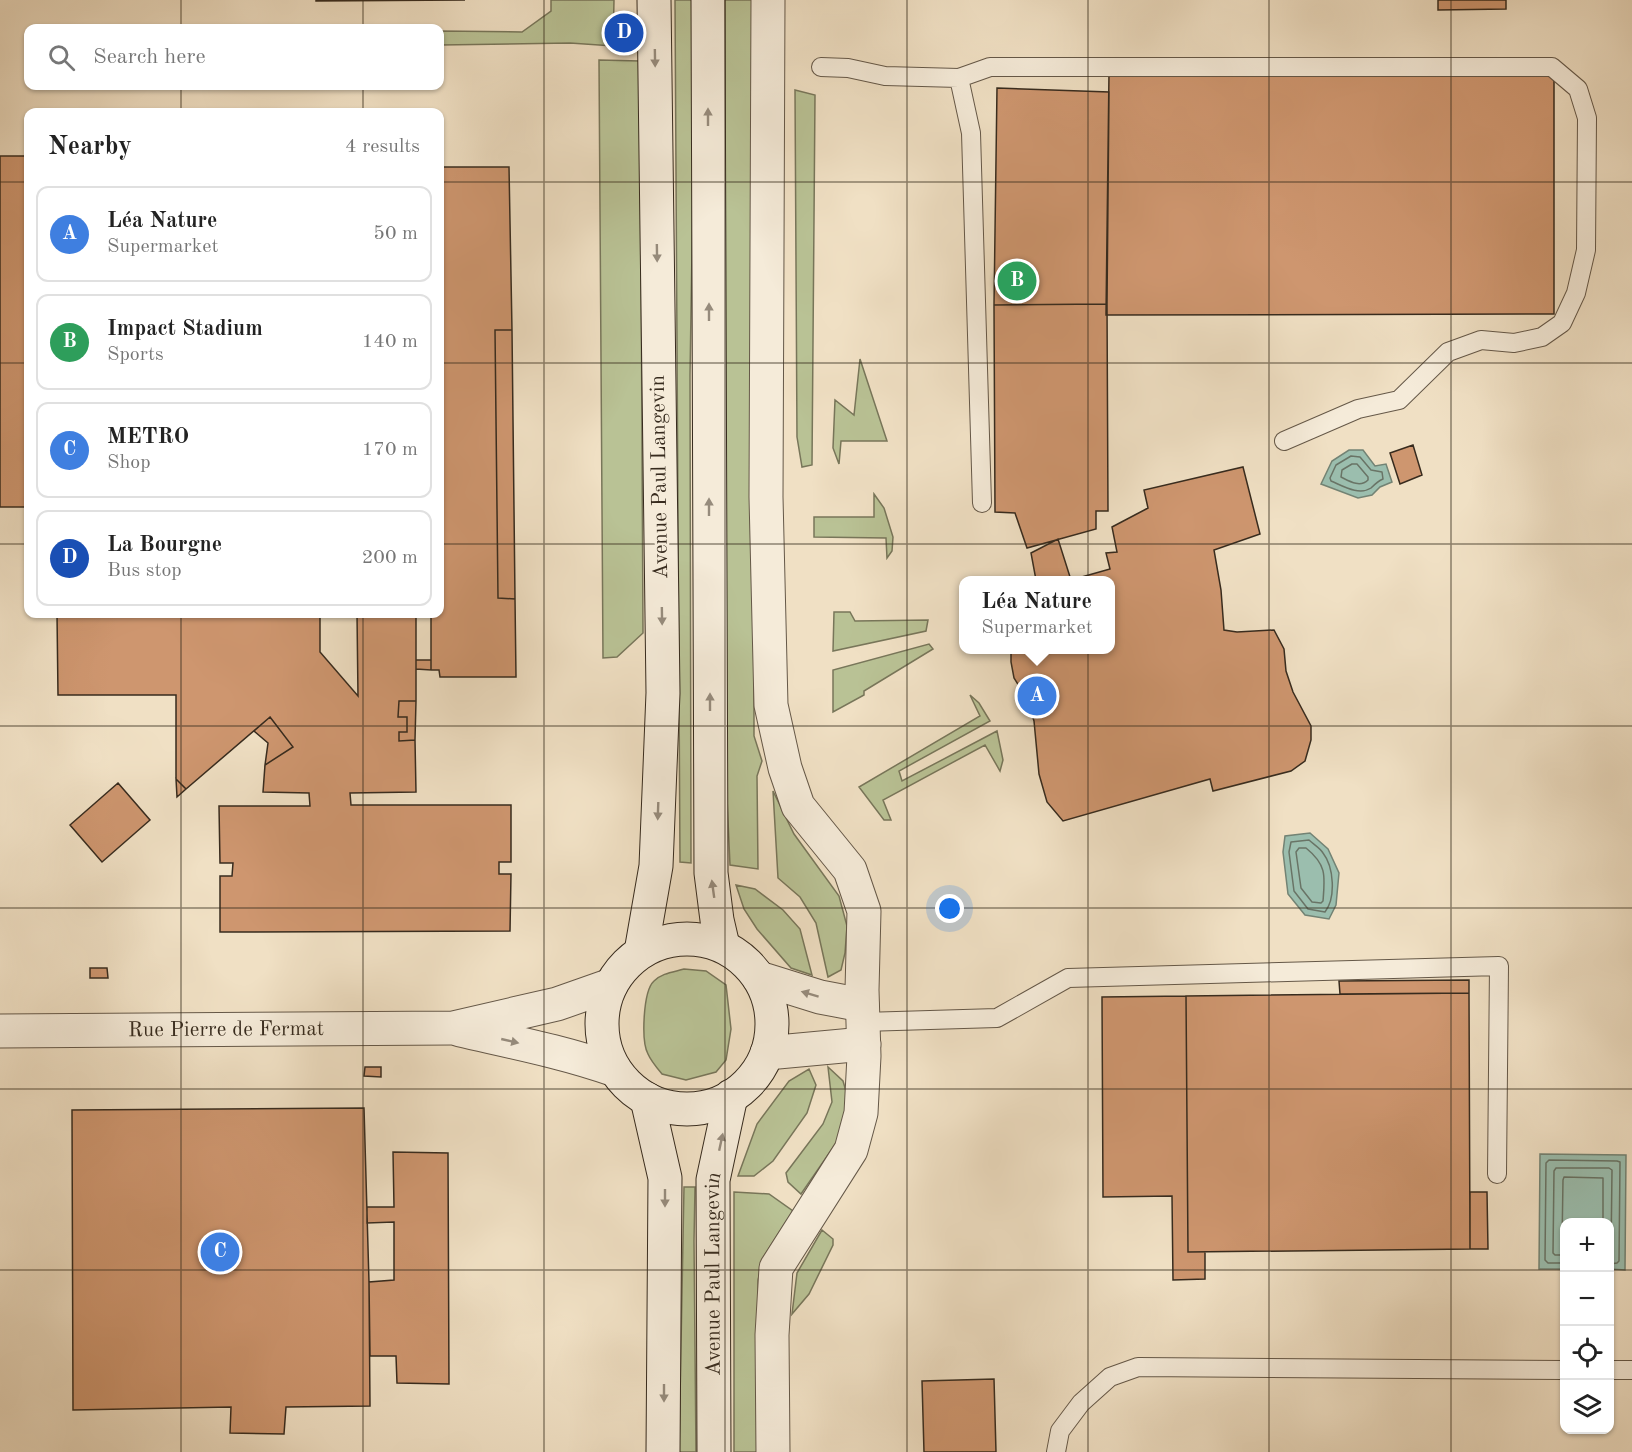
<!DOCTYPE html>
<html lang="en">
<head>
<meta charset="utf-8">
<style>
	body { margin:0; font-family:"Old Standard TT",serif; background:#f2f2f2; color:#222 }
	.controls { position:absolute; right:18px; bottom:18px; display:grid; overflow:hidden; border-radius:12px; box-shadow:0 2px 4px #0004 }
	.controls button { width:54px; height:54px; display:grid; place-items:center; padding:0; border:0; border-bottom:2px solid #e0e0e0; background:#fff; color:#222; font:30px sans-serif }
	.you { position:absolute; left:950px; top:909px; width:21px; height:21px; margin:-15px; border:4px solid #fff; border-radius:50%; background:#1a73e8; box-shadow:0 0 0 9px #1a73e833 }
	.badge { display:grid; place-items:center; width:39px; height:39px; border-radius:50%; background:#8f2418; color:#fff; font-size:20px; font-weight:700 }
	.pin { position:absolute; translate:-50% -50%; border:3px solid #fff; box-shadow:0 2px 6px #0006 }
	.popup { position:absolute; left:959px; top:576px; width:156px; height:78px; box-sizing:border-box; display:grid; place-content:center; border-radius:12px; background:#fff; filter:drop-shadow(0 2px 4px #0005); font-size:20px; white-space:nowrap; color:#767676 }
	.popup b { font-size:22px; color:#222 }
	.popup::after { content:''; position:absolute; left:50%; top:100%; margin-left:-12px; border:12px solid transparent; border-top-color:#fff }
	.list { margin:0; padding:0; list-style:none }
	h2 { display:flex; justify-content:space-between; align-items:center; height:78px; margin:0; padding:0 24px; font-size:26px }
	h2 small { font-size:20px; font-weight:400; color:#767676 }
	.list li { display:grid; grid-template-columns:39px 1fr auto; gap:18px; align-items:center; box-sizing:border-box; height:96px; margin:0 12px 12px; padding:0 12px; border:2px solid #e0e0e0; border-radius:12px }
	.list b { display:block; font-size:22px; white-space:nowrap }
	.list p { margin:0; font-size:20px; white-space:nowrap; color:#767676 }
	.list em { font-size:20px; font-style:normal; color:#767676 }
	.icon { flex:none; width:33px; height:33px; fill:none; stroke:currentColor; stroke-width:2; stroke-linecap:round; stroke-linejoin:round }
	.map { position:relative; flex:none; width:1632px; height:1452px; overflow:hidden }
	.search { position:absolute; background:#fff; box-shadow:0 2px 4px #0004; left:24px; top:24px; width:420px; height:66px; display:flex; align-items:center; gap:15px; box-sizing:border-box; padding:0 21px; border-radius:12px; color:#767676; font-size:22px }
	.panel { position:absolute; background:#fff; box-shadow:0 2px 4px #0004; left:24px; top:108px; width:420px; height:510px; border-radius:12px }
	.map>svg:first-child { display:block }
</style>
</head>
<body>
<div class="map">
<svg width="1632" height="1452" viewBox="0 0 1632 1452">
	<rect width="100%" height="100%" fill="#f0e0c4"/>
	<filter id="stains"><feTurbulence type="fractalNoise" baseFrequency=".00333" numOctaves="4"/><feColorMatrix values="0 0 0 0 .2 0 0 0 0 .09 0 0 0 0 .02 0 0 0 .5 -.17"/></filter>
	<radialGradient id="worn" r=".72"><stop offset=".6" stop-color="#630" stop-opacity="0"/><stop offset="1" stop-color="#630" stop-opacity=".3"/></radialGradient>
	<!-- green -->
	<path fill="#b9c295" stroke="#78765a" stroke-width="1.5" d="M 551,0 L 614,0 L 613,46 L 570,43 L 440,45 L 440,31 L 522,32 L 551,11 Z
		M 675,0 L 696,0 L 690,375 L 691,863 L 680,862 Z
		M 721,0 L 753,0 L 754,736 L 762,761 L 757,776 L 758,869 L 730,865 L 727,798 Z
		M 599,60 L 640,61 L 643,633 L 617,657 L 603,658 Z
		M 795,90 L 815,95 L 812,465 L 802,467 L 797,437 Z
		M 860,359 L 887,441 L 841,441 L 839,464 L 833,448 L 835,400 L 854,415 Z
		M 874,494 L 884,508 L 893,537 L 892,551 L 887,558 L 886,538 L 814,537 L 814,517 L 874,517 Z
		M 834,612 L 850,612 L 855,621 L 928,620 L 926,631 L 833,651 Z
		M 929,644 L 933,649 L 864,691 L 864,695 L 833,712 L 833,670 Z
		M 970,695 L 979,703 L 990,721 L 899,771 L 902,781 L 997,731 L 1003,760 L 1000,771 L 985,745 L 883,800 L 891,820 L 884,820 L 859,787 L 980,716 Z
		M 773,791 L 794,834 L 839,896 L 847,926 L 845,953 L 841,970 L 828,977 L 816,923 L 800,897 L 778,878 Z
		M 736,885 L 755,889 L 783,910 L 800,929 L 812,975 L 791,968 L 757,929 L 744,909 Z
		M 684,969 L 706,971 L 726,985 L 731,1029 L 726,1060 L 716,1072 L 686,1080 L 662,1074 C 657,1068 651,1061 648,1054 C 641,1041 643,991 654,981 C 662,973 674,972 684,969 Z
		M 828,1067 L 843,1081 L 848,1098 L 839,1139 L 801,1194 L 788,1182 L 786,1173 L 823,1124 L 832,1102 Z
		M 809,1069 L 816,1085 L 807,1113 L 773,1161 L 754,1176 L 738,1176 L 757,1124 L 789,1081 Z
		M 684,1187 L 695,1187 L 694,1241 L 696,1452 L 679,1452 Z
		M 734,1192 L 769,1194 L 793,1211 L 764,1256 L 758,1280 L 759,1452 L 734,1452 Z
		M 822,1230 L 833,1239 L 833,1245 L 809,1294 L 792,1314 L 797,1273 Z"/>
	<!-- water -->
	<path fill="#9bbeae" stroke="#738374" stroke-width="1.5" d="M 1349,450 L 1363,450 L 1375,466 L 1386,464 L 1392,482 L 1380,487 L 1372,495 L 1358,498 L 1321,484 L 1332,461 Z
		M 1310,833 L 1328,849 L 1339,873 L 1336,905 L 1329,919 L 1305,915 L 1288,894 L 1283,852 L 1285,836 Z
		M 1540,1154 L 1626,1155 L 1625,1270 L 1610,1269 L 1610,1222 L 1564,1222 L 1564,1269 L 1539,1269 Z"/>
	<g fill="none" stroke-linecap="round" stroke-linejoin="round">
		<!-- shore -->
		<path stroke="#697466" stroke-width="1.5" d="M 1351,456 L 1360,457 L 1371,470 L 1382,472 L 1383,479 C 1378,481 1375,484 1371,488 C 1359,496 1343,486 1331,481 L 1330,478 L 1336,465 Z
			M 1352,464 L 1357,464 L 1368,477 L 1368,480 C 1360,488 1349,481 1341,477 L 1342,470 Z
			M 1309,840 C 1313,844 1320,848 1323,853 C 1334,867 1336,898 1325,912 L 1308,909 L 1294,891 L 1289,852 L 1291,842 Z
			M 1299,848 L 1306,848 C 1327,865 1325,876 1323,901 L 1321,903 L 1312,902 L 1301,888 L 1296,852 Z
			M 1564,1246 L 1562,1243 L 1563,1180 L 1564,1177 L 1603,1178 L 1603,1222
			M 1564,1255 L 1555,1255 L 1553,1253 L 1554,1171 L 1556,1168 L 1609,1168 L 1612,1170 L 1611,1253 L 1610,1256
			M 1564,1263 L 1548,1263 L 1545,1260 L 1546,1163 L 1549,1160 L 1617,1161 L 1620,1162 L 1619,1261 L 1617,1263 L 1610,1264"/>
	</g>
	<!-- building -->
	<path fill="#ce966f" stroke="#372b1e" stroke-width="1.5" d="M 316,0 L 465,0 L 316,1 Z
		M 1438,0 L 1506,0 L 1506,9 L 1438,10 Z
		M 1554,72 L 1554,314 L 1106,315 L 1109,73 Z
		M 997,88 L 1109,92 L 1107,304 L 994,305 Z
		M 0,156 L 28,156 L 28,507 L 0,507 Z
		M 440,167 L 509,167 L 512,330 L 495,330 L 498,598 L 515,599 L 516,677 L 440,677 L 439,670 L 431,670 L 431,614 L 440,614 Z
		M 1107,304 L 1108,511 L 1096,511 L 1096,529 L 1027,548 L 1015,513 L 995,512 L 994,305 Z
		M 495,330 L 512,330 L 515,599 L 498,598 Z
		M 1413,445 L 1422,475 L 1400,484 L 1390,453 Z
		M 1243,467 L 1260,534 L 1214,550 L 1221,590 L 1224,630 L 1237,632 L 1274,630 L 1284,649 L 1286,671 L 1293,692 L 1311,726 L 1311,740 L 1305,761 L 1291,771 L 1213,791 L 1210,779 L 1063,821 L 1047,802 L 1039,774 L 1034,721 L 1026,697 L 1014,678 L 1011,662 L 1011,650 L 1110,650 L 1110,580 L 1036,580 L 1031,553 L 1058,539 L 1071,580 L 1110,569 L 1106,553 L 1117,552 L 1112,527 L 1148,508 L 1144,490 Z
		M 57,614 L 320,614 L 320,652 L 358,696 L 357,614 L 416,614 L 416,701 L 399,701 L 398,717 L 407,717 L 407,732 L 399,732 L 399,741 L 415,740 L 416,792 L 350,793 L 351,805 L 511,805 L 511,862 L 499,862 L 499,874 L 511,874 L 510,931 L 220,932 L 220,876 L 232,876 L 233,863 L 220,863 L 219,806 L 310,806 L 309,793 L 263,792 L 265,765 L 293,747 L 270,717 L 186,789 L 176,779 L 176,695 L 58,695 Z
		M 320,614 L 357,614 L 357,615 L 320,615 Z
		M 416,660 L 431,660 L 431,670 L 416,669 Z
		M 399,701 L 416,701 L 415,740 L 399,741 L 399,732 L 407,732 L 407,717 L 398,717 Z
		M 270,717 L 293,747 L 265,765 L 268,743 L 254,731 Z
		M 176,779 L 186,789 L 177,797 Z
		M 118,783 L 150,820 L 102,862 L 70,825 Z
		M 90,968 L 107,968 L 108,978 L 90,978 Z
		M 1469,980 L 1469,993 L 1340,994 L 1339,981 Z
		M 1469,993 L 1470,1249 L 1188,1252 L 1186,996 Z
		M 1186,996 L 1188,1252 L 1205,1252 L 1205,1279 L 1173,1280 L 1172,1196 L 1103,1197 L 1102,997 Z
		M 365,1067 L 381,1067 L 381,1077 L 364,1076 Z
		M 364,1108 L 369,1282 L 370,1406 L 286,1407 L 284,1434 L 230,1433 L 231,1407 L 73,1410 L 72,1110 Z
		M 393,1152 L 448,1153 L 449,1384 L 397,1383 L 396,1356 L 370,1356 L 369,1282 L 394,1280 L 394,1222 L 367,1223 L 367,1207 L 394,1207 Z
		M 1470,1192 L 1487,1192 L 1488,1249 L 1470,1249 Z
		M 994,1379 L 996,1452 L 924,1452 L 922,1381 Z"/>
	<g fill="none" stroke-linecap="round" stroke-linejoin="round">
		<!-- service casing -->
		<g stroke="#655848" stroke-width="20">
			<path id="service" d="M 821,67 L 848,68 L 885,76 L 959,78 L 990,67 L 1552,67 L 1578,89 L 1587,118 L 1586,250 L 1576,293 L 1562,323 L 1542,337 L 1514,343 L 1481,340 L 1448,352 L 1399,400 L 1358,409 L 1284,441
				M 959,78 L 971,133 L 982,503
				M 863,1022 L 997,1018 L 1068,978 L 1499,966 L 1497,1174
				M 1610,1370 L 1632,1370
				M 1056,1452 L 1060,1431 L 1081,1403 L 1110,1377 L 1138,1367 L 1564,1370"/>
		</g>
		<!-- minor casing -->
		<g stroke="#655848" stroke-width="35">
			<g id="minor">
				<path d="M 768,0 L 766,497 L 771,705 L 785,768 L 798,806 L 850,870 L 864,911 L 862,990 L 864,1056 L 861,1113 L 851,1150 L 776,1268 L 772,1335 L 773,1452"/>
				<path d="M 759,978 L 820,997 L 862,1005"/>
				<path d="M 460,1030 C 512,1042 564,1052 615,1070"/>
				<path id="s1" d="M 0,1031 L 453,1028 L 557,1004 L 611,985"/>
				<path d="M 767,1053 L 864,1044"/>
			</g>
		</g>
		<!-- secondary casing -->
		<g stroke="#372b1e" stroke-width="35">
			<g id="secondary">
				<path d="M 708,0 L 711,873 L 717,920 L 723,946"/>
				<circle cx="687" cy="1024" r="85"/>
				<path d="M 641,952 L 656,866 L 663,693 L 654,0"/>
				<path d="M 647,1099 L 665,1178 L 663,1452"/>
				<path id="s2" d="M 714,1452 L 713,1180 L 731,1096"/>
			</g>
		</g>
		<!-- service -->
		<use href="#service" stroke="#f5ebd9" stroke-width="18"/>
		<!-- minor -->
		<use href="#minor" stroke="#f5ebd9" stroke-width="33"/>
		<!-- secondary -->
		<use href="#secondary" stroke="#f5ebd9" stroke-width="33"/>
	</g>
	<!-- one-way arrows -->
	<defs><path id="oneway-solid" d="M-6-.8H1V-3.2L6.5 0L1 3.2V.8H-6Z" transform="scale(1.5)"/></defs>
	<g fill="#968b7c">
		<use href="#oneway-solid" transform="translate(655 58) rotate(89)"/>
		<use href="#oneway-solid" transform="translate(708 117) rotate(-90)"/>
		<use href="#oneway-solid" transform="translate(657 253) rotate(89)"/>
		<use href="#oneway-solid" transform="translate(709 312) rotate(-90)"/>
		<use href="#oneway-solid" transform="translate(709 507) rotate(-90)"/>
		<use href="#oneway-solid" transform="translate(662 616) rotate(89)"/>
		<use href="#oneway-solid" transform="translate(710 702) rotate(-90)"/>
		<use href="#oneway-solid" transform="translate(658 811) rotate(92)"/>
		<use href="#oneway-solid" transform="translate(713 889) rotate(-98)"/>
		<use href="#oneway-solid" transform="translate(810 994) rotate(-163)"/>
		<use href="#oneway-solid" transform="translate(510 1041) rotate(13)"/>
		<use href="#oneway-solid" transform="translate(721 1142) rotate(-78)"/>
		<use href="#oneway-solid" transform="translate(665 1198) rotate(90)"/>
		<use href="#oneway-solid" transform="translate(664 1393) rotate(90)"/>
	</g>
	<!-- grid -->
	<path fill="none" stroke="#372b1e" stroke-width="1.5" stroke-opacity="0.55" d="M 181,0 L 181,28M 363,0 L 363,28M 544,0 L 544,1452M 725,0 L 725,1452M 907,0 L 907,1452M 1088,0 L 1088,1452M 1269,0 L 1269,1452M 1451,0 L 1451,1452M 181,86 L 181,112M 363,86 L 363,112M 0,182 L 28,182M 440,182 L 1632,182M 0,363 L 28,363M 440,363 L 1632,363M 0,544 L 28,544M 440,544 L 1632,544M 181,614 L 181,1452M 363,614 L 363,1452M 0,726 L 1632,726M 0,908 L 1632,908M 0,1089 L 1632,1089M 0,1270 L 1564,1270M 1610,1270 L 1632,1270"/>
	<g text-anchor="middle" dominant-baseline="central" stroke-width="5" stroke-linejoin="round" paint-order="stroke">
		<!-- street labels -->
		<g font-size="21" fill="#372b1e" stroke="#f5ebd9">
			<text transform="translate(660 477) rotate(-91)">Avenue Paul Langevin</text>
			<text stroke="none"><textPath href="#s1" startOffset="226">Rue Pierre de Fermat</textPath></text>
			<text stroke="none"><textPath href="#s2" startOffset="178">Avenue Paul Langevin</textPath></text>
		</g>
	</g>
	<rect width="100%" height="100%" filter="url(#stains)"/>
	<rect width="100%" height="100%" fill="url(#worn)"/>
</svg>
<div class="controls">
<button>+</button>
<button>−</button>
<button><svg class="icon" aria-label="locate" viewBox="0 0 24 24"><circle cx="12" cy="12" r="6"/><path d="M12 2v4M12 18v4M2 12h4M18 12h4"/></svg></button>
<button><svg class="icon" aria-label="layers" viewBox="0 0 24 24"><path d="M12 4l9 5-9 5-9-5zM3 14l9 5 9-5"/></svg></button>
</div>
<div class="you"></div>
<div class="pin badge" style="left:1037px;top:696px;background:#3f7fe0">A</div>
<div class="popup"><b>Léa Nature</b>Supermarket</div>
<div class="pin badge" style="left:1017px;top:281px;background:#2e9e5b">B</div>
<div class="pin badge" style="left:220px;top:1252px;background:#3f7fe0">C</div>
<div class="pin badge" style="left:624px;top:33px;background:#1a4fb4">D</div>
<div class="search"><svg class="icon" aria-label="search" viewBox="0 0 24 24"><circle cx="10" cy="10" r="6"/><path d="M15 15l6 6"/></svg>Search here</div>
<section class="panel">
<h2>Nearby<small>4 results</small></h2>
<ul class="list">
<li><span class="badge" style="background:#3f7fe0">A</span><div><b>Léa Nature</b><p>Supermarket</p></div><em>50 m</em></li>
<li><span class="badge" style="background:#2e9e5b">B</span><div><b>Impact Stadium</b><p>Sports</p></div><em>140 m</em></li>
<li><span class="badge" style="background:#3f7fe0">C</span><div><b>METRO</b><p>Shop</p></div><em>170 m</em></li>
<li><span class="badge" style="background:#1a4fb4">D</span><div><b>La Bourgne</b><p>Bus stop</p></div><em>200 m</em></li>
</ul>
</section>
</div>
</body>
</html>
